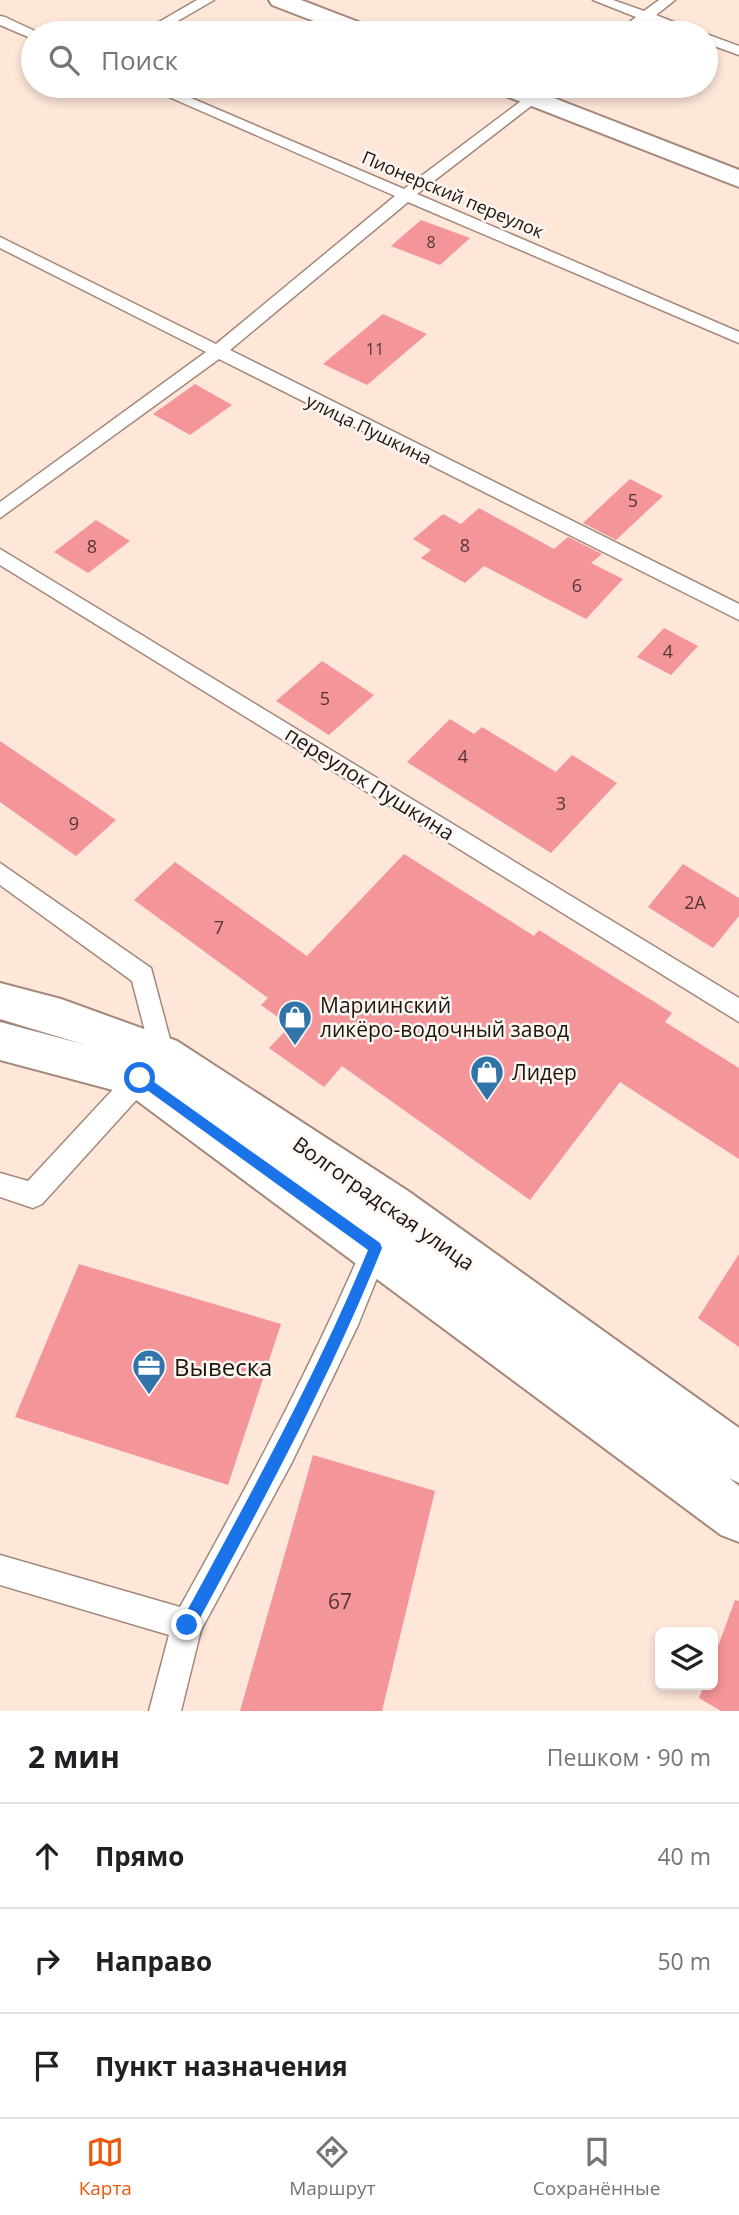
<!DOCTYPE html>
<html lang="ru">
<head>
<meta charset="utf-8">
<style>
	body { margin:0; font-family:"Open Sans",sans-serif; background:#f6f6f6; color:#202124 }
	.controls { position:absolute; right:21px; bottom:21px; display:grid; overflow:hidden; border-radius:10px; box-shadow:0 4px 10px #0003 }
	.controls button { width:63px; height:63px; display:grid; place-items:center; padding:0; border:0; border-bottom:2px solid #e0e0e0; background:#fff; color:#202124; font:35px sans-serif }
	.stop { position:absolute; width:21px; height:21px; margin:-16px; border:5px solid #1a73e8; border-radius:50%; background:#fff }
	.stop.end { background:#1a73e8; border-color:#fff; box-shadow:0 2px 7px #0008 }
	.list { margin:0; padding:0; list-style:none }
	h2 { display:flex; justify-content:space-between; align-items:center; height:91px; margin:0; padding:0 28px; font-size:30px }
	h2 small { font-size:23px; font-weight:400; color:#757577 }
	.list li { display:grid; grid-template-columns:46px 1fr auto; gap:21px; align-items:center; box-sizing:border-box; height:105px; padding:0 28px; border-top:2px solid #e0e0e0 }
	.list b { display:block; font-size:26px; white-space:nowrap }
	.list em { font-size:23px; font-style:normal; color:#757577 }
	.icon { flex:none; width:38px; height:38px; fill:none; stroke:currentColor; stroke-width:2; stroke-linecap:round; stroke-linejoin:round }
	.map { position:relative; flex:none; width:739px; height:1711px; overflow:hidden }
	.search { position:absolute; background:#fff; box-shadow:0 4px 10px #0003; left:21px; right:21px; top:21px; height:77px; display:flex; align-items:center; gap:18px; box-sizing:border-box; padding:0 24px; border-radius:38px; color:#757577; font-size:26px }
	.sheet { height:406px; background:#fff }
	nav { display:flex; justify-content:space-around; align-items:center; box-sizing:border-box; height:98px; border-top:2px solid #e0e0e0; background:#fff; font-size:19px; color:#757577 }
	nav a { display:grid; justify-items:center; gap:4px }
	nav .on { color:#ea580c }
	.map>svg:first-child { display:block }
</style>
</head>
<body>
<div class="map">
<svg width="739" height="1711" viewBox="0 0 739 1711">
	<rect width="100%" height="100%" fill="#fee6d9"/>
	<!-- building -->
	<path fill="#f49599" d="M 421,220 L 470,238 L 440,265 L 391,246 Z
		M 383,314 L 427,334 L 367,385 L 323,364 Z
		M 195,384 L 232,405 L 190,435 L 153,414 Z
		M 630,479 L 663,496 L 616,540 L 583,523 Z
		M 479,508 L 554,549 L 568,537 L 602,554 L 591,563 L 623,579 L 586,619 L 484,566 L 465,583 L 421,558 L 431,550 L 413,539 L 443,514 L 461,524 Z
		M 96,520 L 130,541 L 88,573 L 54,552 Z
		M 664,628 L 698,646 L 671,675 L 637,657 Z
		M 322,661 L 374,695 L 329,735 L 276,701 Z
		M 450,719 L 474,734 L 482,727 L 556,772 L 572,755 L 617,783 L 551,853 L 407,762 Z
		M 0,741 L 116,820 L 76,856 L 0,802 Z
		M 404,854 L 534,936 L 539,930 L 672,1013 L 665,1022 L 739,1068 L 739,1159 L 620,1082 L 530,1200 L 342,1066 L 324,1087 L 269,1048 L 290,1026 L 261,1005 L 268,998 L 134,900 L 175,862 L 307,956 Z
		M 683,864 L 739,898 L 739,916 L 713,948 L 648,907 Z
		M 739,1254 L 739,1347 L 698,1318 Z
		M 79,1264 L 281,1324 L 228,1485 L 15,1417 Z
		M 313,1455 L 435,1491 L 382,1711 L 240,1711 Z
		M 735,1600 L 739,1601 L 739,1711 L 721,1711 L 699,1698 L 704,1685 L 713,1685 L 713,1660 Z"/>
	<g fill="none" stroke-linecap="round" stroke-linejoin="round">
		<!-- lane casing -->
		<g stroke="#a3887a" stroke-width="3">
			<path id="lane" d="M 197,0 L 214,0 L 157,33 L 140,33 Z
				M 593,0 L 613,0 L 644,11 L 659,0 L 675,0 L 656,15 L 701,33 L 681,33 L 648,21 L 632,33 L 616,33 L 636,17 Z
				M 0,16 L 5,17 L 39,33 L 33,33 L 33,39 L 0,25 Z
				M 706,34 L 739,46 L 739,55 L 706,43 Z
				M 144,86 L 163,86 L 404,189 L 541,86 L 557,86 L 417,194 L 739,332 L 739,343 L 408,202 L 230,350 L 739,604 L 739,620 L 219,359 L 0,518 L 0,502 L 206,352 L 0,248 L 0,237 L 216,344 L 395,196 Z
				M 0,549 L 739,998 L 739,1022 L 0,565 Z
				M 0,863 L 151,968 L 174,1054 L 171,1062 L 162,1065 L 153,1062 L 132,981 L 0,885 Z
				M 140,1067 L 149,1070 L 153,1078 L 149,1086 L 42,1204 L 33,1208 L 0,1197 L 0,1173 L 28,1181 L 131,1070 Z
				M 376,1235 L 386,1239 L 389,1248 L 358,1325 L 291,1464 L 201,1630 L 181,1711 L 149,1711 L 169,1635 L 0,1585 L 0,1555 L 180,1607 C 247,1487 312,1366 366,1239 Z"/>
		</g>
		<!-- street casing -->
		<g stroke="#a3887a" stroke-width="4">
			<path id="street" d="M 269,0 L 301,0 L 374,28 L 378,33 L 345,33 L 272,5 Z
				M 490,86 L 523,86 L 739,170 L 739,187 L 493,91 Z"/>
		</g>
		<!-- secondary casing -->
		<g stroke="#a3887a" stroke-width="4">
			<path id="secondary" d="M 0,983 L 61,999 L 177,1041 L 408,1191 L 739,1428 L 739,1483 L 729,1478 L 739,1486 L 739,1542 L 721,1535 L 128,1094 L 0,1060 L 0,1022 L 86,1045 L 0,1019 Z"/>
		</g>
		<!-- lane -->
		<use href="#lane" fill="#fff" fill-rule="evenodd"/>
		<!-- street -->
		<use href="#street" fill="#fff" fill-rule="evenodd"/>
		<!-- secondary -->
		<use href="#secondary" fill="#fff" fill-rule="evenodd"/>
	</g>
	<!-- route -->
	<path fill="#1a73e8" d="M 140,1072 L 380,1243 L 382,1248 C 329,1380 261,1505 193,1631 L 187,1633 L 179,1625 L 182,1620 C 248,1499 315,1378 368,1250 L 136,1082 L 134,1078 Z"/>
	<!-- icons -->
	<defs>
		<g id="shop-pin" transform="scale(1.75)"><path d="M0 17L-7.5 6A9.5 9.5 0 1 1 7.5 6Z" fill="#3174aa" stroke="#fdf7f4"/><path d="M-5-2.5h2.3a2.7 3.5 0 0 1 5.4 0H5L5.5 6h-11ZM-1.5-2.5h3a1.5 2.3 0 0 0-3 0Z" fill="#fff"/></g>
		<g id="office-pin" transform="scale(1.75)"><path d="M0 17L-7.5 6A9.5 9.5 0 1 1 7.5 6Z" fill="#3174aa" stroke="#fdf7f4"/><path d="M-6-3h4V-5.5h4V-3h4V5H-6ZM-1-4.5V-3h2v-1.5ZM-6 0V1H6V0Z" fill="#fff"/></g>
	</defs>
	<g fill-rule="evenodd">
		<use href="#shop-pin" x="295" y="1017"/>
		<use href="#shop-pin" x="487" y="1072"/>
		<use href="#office-pin" x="149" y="1366"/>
	</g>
	<g text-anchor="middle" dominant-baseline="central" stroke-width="5" stroke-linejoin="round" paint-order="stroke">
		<!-- far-number labels -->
		<g font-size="16" fill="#543532">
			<text x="431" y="242">8</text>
			<text x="375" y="349">11</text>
		</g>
		<!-- far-street labels -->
		<g font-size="18" fill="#1f150f" stroke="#fdf7f4">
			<text transform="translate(453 194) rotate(23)">Пионерский переулок</text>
			<text transform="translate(369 429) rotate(26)">улица Пушкина</text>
		</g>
		<!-- number labels -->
		<g font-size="18" fill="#543532">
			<text x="633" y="500">5</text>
			<text x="465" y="545">8</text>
			<text x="92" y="546">8</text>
			<text x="577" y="585">6</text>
			<text x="668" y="651">4</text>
			<text x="325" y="698">5</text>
			<text x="463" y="756">4</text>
			<text x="561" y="803">3</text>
			<text x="74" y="823">9</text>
			<text x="695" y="902">2А</text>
			<text x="219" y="927">7</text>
		</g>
		<!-- street labels -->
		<g font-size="21" fill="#1f150f" stroke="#fdf7f4">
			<text transform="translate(370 783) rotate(32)">переулок Пушкина</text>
			<text transform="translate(384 1203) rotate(35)">Волгоградская улица</text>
		</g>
		<!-- poi labels -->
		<g font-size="21" fill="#1f150f" stroke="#fdf7f4" text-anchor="start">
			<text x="320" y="1005">Мариинский<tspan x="320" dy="24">ликёро-водочный завод</tspan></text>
			<text x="512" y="1072">Лидер</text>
		</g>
		<!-- near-number labels -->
		<g font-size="21" fill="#543532">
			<text x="340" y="1601">67</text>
		</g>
		<!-- near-poi labels -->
		<g font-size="24" fill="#1f150f" stroke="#fdf7f4" text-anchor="start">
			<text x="174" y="1366">Вывеска</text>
		</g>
	</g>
</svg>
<div class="controls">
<button><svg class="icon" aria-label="layers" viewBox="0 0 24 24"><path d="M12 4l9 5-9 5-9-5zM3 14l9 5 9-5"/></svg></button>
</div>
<div class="stop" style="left:140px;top:1078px"></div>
<div class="stop end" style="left:187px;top:1625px"></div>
<div class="search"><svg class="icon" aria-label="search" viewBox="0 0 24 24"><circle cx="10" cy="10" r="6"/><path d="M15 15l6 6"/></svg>Поиск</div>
</div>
<section class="sheet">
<h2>2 мин<small>Пешком · 90 m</small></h2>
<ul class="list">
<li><svg class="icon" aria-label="ahead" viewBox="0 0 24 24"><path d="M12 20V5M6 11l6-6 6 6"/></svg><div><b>Прямо</b></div><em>40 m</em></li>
<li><svg class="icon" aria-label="right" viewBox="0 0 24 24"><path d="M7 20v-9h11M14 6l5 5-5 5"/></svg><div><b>Направо</b></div><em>50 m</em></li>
<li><svg class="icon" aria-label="arrive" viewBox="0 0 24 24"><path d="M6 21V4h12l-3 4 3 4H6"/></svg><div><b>Пункт назначения</b></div></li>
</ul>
</section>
<nav>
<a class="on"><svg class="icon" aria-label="map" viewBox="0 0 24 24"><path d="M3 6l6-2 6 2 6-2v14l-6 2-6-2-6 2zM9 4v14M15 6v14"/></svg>Карта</a>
<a><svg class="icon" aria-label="directions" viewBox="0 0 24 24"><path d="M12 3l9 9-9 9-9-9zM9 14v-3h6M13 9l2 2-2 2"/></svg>Маршрут</a>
<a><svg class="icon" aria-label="saved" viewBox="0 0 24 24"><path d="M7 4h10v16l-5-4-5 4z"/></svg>Сохранённые</a>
</nav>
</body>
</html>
